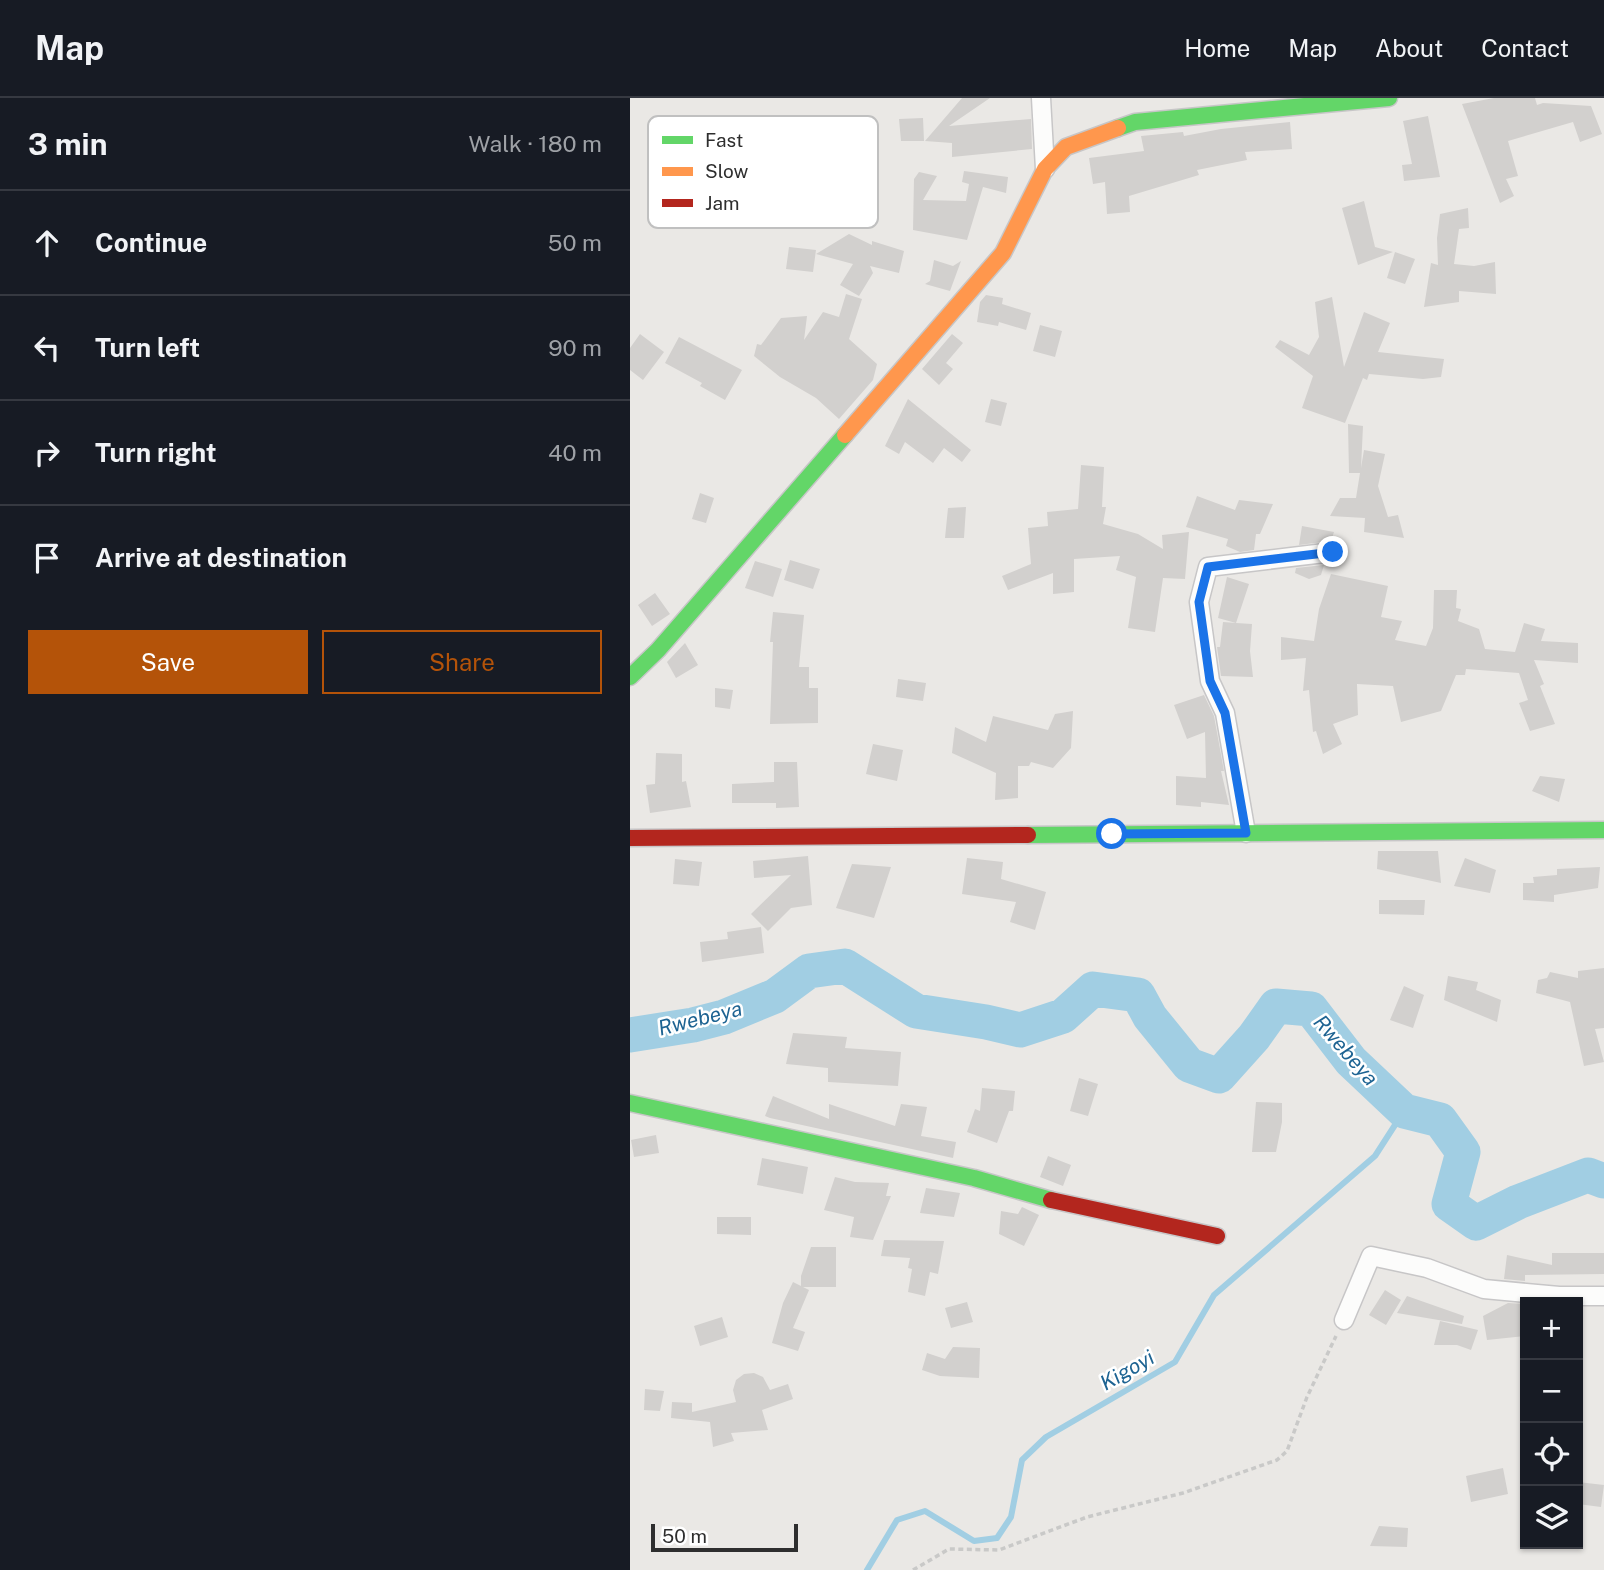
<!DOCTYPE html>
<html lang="en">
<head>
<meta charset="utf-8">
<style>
	body { margin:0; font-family:"Public Sans",sans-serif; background:#242831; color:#f1f3f6 }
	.controls { position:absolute; right:21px; bottom:21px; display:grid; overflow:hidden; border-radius:0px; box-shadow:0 2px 5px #0004 }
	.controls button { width:63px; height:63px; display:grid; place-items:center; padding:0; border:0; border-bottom:2px solid #363941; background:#171b24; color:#f1f3f6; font:35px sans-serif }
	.scale { position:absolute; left:21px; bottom:18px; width:147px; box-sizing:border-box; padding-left:7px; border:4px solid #2e2e2e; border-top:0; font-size:19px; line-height:24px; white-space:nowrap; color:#2e2e2e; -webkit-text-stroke:5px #fff; paint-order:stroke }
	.stop { position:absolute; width:21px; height:21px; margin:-16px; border:5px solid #1a73e8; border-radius:50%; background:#fff }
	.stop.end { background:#1a73e8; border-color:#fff; box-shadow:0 2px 7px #0008 }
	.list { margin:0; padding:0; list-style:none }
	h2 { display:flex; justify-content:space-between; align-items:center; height:91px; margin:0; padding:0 28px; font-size:30px }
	h2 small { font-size:23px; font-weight:400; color:#9ea1a6 }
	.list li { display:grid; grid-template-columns:46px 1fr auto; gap:21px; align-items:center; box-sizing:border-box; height:105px; padding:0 28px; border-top:2px solid #363941 }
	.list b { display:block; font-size:26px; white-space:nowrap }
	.list em { font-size:23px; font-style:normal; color:#9ea1a6 }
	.actions { display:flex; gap:14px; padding:21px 28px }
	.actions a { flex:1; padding:16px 0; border:2px solid #b45309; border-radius:0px; text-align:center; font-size:24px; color:#b45309 }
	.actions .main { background:#b45309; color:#fff }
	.icon { flex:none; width:38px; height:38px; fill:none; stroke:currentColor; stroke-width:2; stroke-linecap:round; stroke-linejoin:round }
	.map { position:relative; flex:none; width:974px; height:1472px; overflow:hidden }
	header { display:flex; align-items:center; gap:42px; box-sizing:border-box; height:98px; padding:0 35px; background:#171b24; border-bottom:2px solid #363941 }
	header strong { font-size:33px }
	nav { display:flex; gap:38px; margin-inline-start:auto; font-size:24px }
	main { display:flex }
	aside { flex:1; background:#171b24 }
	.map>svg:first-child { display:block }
</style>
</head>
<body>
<header>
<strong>Map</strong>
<nav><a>Home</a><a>Map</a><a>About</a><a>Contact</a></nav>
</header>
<main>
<aside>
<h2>3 min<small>Walk · 180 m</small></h2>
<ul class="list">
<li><svg class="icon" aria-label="ahead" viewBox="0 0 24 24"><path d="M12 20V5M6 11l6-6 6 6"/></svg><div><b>Continue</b></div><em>50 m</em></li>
<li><svg class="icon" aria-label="left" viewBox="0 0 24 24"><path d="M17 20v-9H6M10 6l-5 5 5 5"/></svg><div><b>Turn left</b></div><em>90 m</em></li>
<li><svg class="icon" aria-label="right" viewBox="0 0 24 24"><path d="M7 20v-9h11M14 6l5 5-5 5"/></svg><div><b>Turn right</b></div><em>40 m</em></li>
<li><svg class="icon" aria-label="arrive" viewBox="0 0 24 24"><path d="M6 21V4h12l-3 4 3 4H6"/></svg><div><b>Arrive at destination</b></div></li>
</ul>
<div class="actions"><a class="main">Save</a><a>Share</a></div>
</aside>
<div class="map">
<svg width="974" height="1472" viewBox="0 0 974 1472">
	<rect width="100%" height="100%" fill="#eae8e5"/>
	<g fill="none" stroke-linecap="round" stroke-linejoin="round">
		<!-- stream -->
		<path stroke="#a1cee3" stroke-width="6" d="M 237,1472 L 267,1422 L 295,1413 L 344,1443 L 367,1440 L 381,1419 L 392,1362 L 416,1339 L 545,1264 L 584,1197 L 745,1058 L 774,1013"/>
		<!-- river -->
		<path stroke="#a1cee3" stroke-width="35" d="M 0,937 L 63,927 L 94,919 L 145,898 L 179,873 L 215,868 L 286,913 L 356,924 L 390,932 L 433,918 L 463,891 L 508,897 L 520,919 L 559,967 L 589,978 L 624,939 L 646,908 L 681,911 L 721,963 L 774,1013 L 810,1022 L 833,1054 L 819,1106 L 846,1125 L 888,1104 L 958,1077 L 974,1083"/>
	</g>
	<!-- building -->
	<path fill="#d2d0ce" d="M 332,0 L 360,0 L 319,28 L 401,21 L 402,51 L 322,59 L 322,45 L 295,43 Z
		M 864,0 L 905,0 L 907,7 L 913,5 L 961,8 L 972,36 L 950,44 L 943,24 L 878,43 L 888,78 L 876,81 L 884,98 L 870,105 L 832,6 Z
		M 798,18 L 810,79 L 774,83 L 772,67 L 782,66 L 773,23 Z
		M 293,20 L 294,43 L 271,43 L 269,21 Z
		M 660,24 L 662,51 L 615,54 L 617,62 L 567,72 L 569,77 L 499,98 L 500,114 L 477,116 L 475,84 L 463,86 L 459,60 L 514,53 L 511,38 L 553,34 L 554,38 L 591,31 Z
		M 334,73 L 378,79 L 376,95 L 353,89 L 337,142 L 283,132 L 284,81 L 289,74 L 307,78 L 293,102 L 336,103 L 339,86 L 332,84 Z
		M 734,103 L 745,149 L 763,154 L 728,167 L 712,110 Z
		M 838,110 L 839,130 L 829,131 L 824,166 L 844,168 L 865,164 L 866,196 L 829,193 L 829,204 L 794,209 L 801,165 L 808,167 L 807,140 L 810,116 Z
		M 219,136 L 242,147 L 242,143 L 274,153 L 269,175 L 240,168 L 243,175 L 229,198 L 210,187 L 223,166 L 186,156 Z
		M 159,149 L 186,152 L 183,174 L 156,171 Z
		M 765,154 L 785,161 L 775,186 L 757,180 Z
		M 304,162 L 323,168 L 331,163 L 320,193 L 295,186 L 300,183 Z
		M 216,196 L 232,201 L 219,241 L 247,266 L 243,282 L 209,321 L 186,300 L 150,279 L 124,258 L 127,246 L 131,247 L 151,220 L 177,218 L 174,242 L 193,214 L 209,219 Z
		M 356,197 L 373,200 L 372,206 L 401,215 L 396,232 L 369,224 L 368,228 L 347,224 L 350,204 Z
		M 702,199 L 714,269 L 734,214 L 760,225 L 748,254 L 814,261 L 811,279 L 793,281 L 739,276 L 737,282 L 733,280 L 715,325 L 672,310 L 683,278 L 645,249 L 650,242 L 679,257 L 689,239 L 685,204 Z
		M 410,227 L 432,233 L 425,259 L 403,253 Z
		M 10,236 L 34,254 L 13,282 L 0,272 L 0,250 Z
		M 322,236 L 333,245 L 316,265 L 323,271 L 309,287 L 292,271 Z
		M 49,239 L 112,272 L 95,302 L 70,288 L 72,285 L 35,265 Z
		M 278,301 L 341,352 L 332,364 L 314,350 L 303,365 L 275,344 L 269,356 L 255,348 Z
		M 361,301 L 377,305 L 371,328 L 355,324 Z
		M 718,326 L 733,328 L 731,370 L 734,352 L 755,356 L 748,388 L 758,419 L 768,417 L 774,440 L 734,434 L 735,420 L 700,418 L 710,400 L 726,400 L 730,375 L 719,375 Z
		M 451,367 L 474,369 L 472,409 L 476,409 L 473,426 L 508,436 L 533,451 L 532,437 L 559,434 L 555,481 L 533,480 L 525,534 L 498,530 L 506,479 L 486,472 L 490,458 L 444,461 L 444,494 L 423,496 L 423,475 L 378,492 L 372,478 L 401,466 L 398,430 L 418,428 L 417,414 L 448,411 Z
		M 70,395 L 84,400 L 76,425 L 62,421 Z
		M 567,398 L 605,412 L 609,402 L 643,406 L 630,436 L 626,436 L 624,452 L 610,454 L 596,448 L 598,441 L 556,429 Z
		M 336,409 L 334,440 L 315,440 L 318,410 Z
		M 672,428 L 704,434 L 701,443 L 669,447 Z
		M 160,462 L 190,471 L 183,491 L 154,482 Z
		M 125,463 L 152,471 L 143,499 L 115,490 Z
		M 694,467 L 691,477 L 679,481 L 665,475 L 666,470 Z
		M 701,476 L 758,488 L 751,519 L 772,523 L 765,542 L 796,548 L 803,530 L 804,492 L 827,492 L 826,510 L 831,511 L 828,523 L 849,531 L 855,551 L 885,554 L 894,525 L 915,531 L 911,543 L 948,545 L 948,565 L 904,562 L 914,586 L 910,588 L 925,626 L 900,633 L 889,605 L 898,602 L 889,575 L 836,571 L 835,577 L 826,577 L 811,613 L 771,624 L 763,588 L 727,586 L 728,617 L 703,626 L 712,646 L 693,656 L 686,633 L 683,634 L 679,592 L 673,593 L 676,560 L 651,562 L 651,539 L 684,543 L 689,511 Z
		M 597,479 L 619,486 L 606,525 L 622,526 L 620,553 L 623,579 L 591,578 L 587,549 L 590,549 L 593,524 L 606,525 L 588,520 Z
		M 25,495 L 40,516 L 22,528 L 8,507 Z
		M 143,514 L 174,517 L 169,569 L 179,569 L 179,590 L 188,590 L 188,625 L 140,626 L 143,544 L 140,544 Z
		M 55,545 L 68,567 L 46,580 L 37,564 Z
		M 268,581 L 296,585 L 293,603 L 266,599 Z
		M 85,590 L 103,592 L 100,611 L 85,609 Z
		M 574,597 L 584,618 L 594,673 L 591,673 L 599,707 L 571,704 L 571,709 L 546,707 L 546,678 L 576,680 L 575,634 L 557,641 L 544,607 Z
		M 443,613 L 441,650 L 423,670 L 401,664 L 399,668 L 388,668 L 388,700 L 365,702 L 366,675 L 322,655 L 325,629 L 356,644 L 363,618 L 418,632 L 425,616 Z
		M 243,646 L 273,652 L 267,683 L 236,676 Z
		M 26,655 L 52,656 L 52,684 L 56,683 L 61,709 L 20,715 L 16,687 L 25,686 Z
		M 144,664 L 167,664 L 169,709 L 146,710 L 146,705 L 102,705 L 102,686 L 144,684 Z
		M 910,678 L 935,681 L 929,704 L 902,693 Z
		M 748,753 L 808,753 L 811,785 L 747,771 Z
		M 178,758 L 182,807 L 161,810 L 138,833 L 121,816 L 161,777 L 124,780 L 123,763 Z
		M 337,760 L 373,764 L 371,781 L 416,794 L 405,832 L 380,824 L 386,804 L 332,796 Z
		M 835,760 L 866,772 L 860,795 L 824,788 Z
		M 45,761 L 72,764 L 69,788 L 43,786 Z
		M 222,766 L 261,769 L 244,820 L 206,810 Z
		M 970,769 L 968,790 L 924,797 L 924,804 L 893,802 L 893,785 L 904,785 L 903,779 L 927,777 L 927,771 Z
		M 749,802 L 795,802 L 794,817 L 749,816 Z
		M 131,829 L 134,855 L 72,864 L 70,844 L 98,841 L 97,834 Z
		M 974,870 L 974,930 L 965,931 L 974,964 L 954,968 L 940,904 L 906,895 L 908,882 L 917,880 L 920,874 L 948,880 L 948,873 Z
		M 818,878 L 848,884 L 846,892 L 871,902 L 867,924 L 814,902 Z
		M 774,888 L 794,897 L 783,930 L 760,922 Z
		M 163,935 L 217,939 L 215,950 L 271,954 L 268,988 L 198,984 L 198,970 L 156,966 Z
		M 449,980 L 468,986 L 458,1018 L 440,1013 Z
		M 352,990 L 385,993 L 383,1013 L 379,1013 L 367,1045 L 337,1034 L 345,1011 L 350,1013 Z
		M 143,998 L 199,1021 L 199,1006 L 265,1028 L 271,1006 L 297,1009 L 291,1038 L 326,1044 L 323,1060 L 140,1020 L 135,1018 Z
		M 626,1004 L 652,1005 L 652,1024 L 646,1054 L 622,1054 Z
		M 26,1037 L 29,1055 L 4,1059 L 1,1042 Z
		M 418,1058 L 441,1067 L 433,1088 L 410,1079 Z
		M 132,1060 L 178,1069 L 173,1096 L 127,1087 Z
		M 205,1079 L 225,1084 L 259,1085 L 256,1098 L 261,1098 L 243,1142 L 220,1139 L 224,1119 L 194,1112 Z
		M 296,1090 L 330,1095 L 324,1119 L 290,1115 Z
		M 392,1109 L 409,1117 L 394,1148 L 369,1136 L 371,1113 L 388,1116 Z
		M 87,1119 L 121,1119 L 121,1137 L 87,1136 Z
		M 254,1142 L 314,1143 L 308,1176 L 300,1174 L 295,1198 L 278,1194 L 282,1171 L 278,1170 L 280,1160 L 251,1158 Z
		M 181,1149 L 206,1149 L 206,1189 L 173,1189 L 179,1192 L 163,1230 L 175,1234 L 168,1253 L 142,1245 L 153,1205 L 163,1184 L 171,1188 L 171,1178 Z
		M 922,1155 L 974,1155 L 974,1176 L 895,1177 L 895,1183 L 874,1181 L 877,1157 L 922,1167 Z
		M 755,1192 L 771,1202 L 756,1227 L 739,1217 Z
		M 777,1198 L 834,1218 L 832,1226 L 767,1215 Z
		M 337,1204 L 343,1224 L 321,1230 L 315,1210 Z
		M 878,1205 L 895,1206 L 895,1238 L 857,1242 L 853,1218 Z
		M 92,1219 L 98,1239 L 70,1248 L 64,1228 Z
		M 810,1223 L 848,1232 L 841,1252 L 827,1247 L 804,1247 Z
		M 323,1249 L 350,1250 L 349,1280 L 310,1278 L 292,1272 L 297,1255 L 315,1261 Z
		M 124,1275 L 133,1279 L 140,1292 L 158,1286 L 163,1301 L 132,1312 L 138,1332 L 101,1335 L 104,1343 L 83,1349 L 80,1324 L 41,1320 L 42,1304 L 62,1305 L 62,1314 L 106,1304 L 103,1292 L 106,1282 L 114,1276 Z
		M 15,1291 L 34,1293 L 30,1313 L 14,1312 Z
		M 873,1370 L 878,1396 L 841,1404 L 836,1378 Z
		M 948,1384 L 974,1387 L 971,1409 L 948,1406 Z
		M 749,1428 L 778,1430 L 777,1449 L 740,1448 Z"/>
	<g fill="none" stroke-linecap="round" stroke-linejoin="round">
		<!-- street casing -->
		<g stroke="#c7c6c7" stroke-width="21">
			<path id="street" d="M 411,0 L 415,71
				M 616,735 L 595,615 L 580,583 L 569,504 L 578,469 L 703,454
				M 714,1222 L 741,1158 L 797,1170 L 854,1191 L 929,1198 L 974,1198"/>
		</g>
		<!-- fast casing -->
		<g stroke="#c7c6c7" stroke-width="19">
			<path id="fast" d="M 488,30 L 505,24 L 759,0
				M 0,579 L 28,552 L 215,337
				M 398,737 L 974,732
				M 0,1005 L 344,1080 L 421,1102"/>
		</g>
		<!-- slow casing -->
		<g stroke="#c7c6c7" stroke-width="19">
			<path id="slow" d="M 215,337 L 373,155 L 415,71 L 436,49 L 488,30"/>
		</g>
		<!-- jam casing -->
		<g stroke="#c7c6c7" stroke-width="19">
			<path id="jam" d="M 0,740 L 398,737
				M 421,1102 L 587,1138"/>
		</g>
		<!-- path -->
		<path stroke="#c9c9c8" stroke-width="3.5" stroke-dasharray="5 3.5" stroke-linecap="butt" d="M 283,1472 L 319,1451 L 369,1452 L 457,1419 L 553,1395 L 647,1362 L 657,1353 L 677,1299 L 706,1238"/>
		<!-- street -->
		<use href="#street" stroke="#fcfcfb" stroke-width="18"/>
		<!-- fast -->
		<use href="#fast" stroke="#63d668" stroke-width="16"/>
		<!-- slow -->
		<use href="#slow" stroke="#ff974d" stroke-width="16"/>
		<!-- jam -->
		<use href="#jam" stroke="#b3261e" stroke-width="16"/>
	</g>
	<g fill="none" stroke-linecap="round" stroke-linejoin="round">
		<!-- route -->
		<path stroke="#1a73e8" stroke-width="9" d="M 482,736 L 616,735 L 595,615 L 580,583 L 569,504 L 578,469 L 703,454"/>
	</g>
	<g text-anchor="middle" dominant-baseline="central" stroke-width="5" stroke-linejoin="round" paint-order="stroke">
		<!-- water labels -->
		<g font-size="21" font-style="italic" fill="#1d6392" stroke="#fff">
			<text transform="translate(70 920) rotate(-14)">Rwebeya</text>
			<text transform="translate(716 952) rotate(49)">Rwebeya</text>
			<text transform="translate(497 1272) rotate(-30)">Kigoyi</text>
		</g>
	</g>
	<!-- legend -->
	<rect x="18" y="18" width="230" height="112" rx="10" fill="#fff" stroke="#c0c0c0" stroke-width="2"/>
	<rect x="32" y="38" width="31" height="8" fill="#63d668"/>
	<rect x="32" y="69" width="31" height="9" fill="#ff974d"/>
	<rect x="32" y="101" width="31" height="8" fill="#b3261e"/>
	<g font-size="19" fill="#2e2e2e">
		<text x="75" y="49">Fast</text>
		<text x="75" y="80">Slow</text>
		<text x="75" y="112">Jam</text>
	</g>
</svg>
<div class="controls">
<button>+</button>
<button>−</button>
<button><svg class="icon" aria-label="locate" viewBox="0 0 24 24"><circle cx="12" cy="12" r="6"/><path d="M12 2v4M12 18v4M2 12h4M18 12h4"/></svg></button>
<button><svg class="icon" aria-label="layers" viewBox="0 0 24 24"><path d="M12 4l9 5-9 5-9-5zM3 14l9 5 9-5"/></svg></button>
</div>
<div class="scale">50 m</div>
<div class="stop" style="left:482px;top:736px"></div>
<div class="stop end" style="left:703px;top:454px"></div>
</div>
</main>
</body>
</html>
